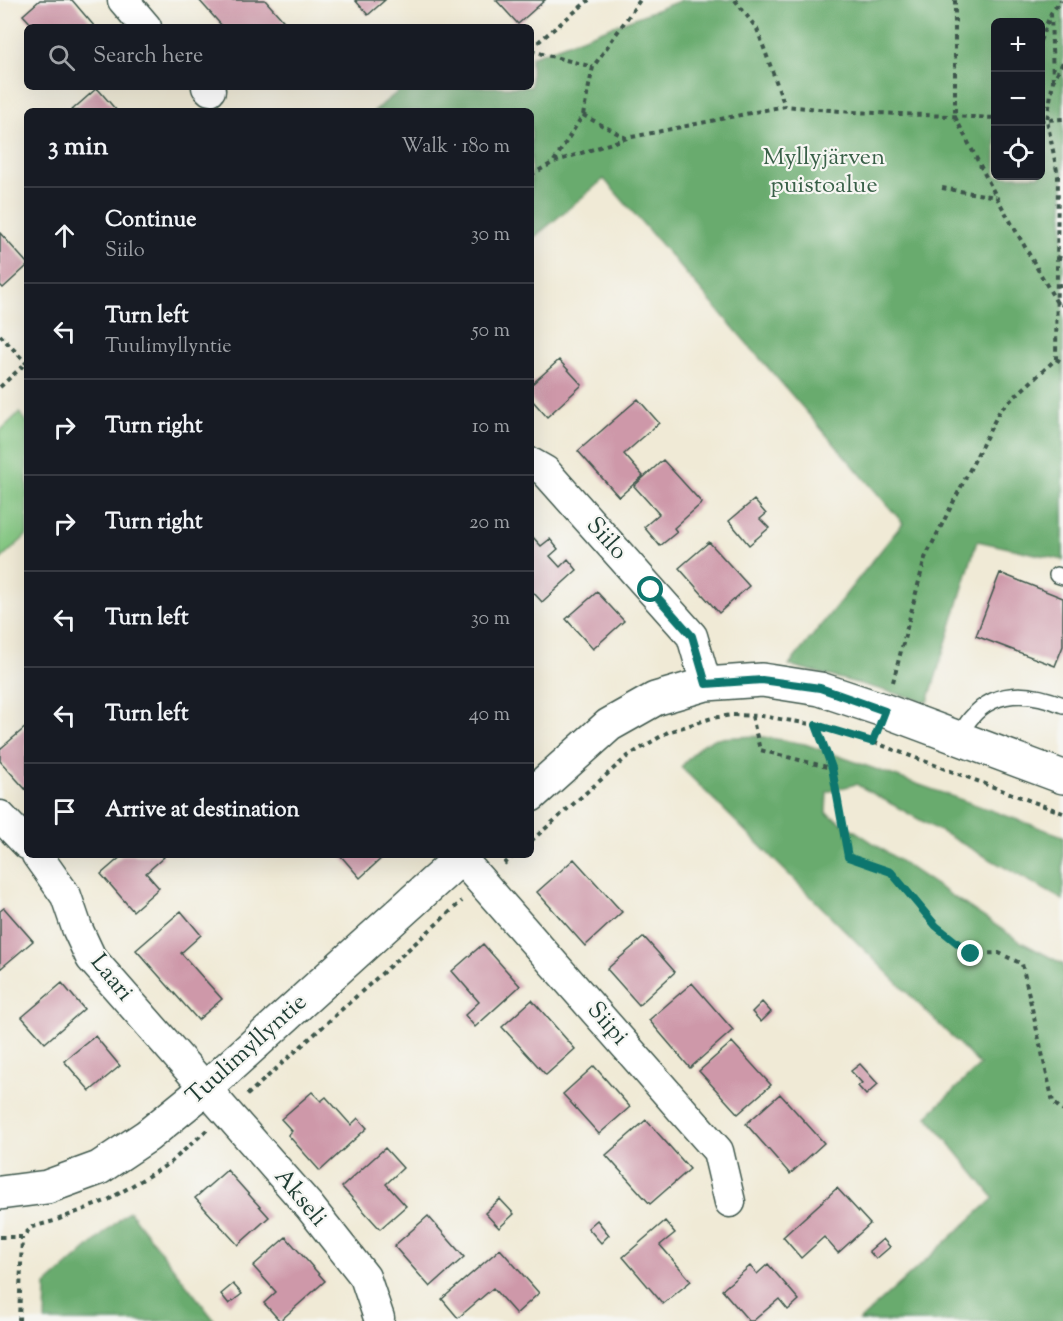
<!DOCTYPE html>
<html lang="en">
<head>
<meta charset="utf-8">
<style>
	body { margin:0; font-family:"Sorts Mill Goudy",serif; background:#242831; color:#f1f3f6 }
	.controls { position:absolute; right:18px; top:18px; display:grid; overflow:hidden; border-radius:9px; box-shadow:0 6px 24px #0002 }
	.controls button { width:54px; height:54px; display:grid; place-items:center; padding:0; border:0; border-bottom:2px solid #363941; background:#171b24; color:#f1f3f6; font:30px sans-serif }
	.stop { position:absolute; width:18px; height:18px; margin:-14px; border:4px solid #0f766e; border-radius:50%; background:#fff }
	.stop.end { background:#0f766e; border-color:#fff; box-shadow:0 2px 6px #0008 }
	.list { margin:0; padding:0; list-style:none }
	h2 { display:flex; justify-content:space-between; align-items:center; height:78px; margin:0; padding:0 24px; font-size:26px }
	h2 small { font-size:20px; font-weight:400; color:#9ea1a6 }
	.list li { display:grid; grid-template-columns:39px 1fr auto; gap:18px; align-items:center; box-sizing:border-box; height:96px; padding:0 24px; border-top:2px solid #363941 }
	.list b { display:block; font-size:22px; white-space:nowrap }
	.list p { margin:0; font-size:20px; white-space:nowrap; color:#9ea1a6 }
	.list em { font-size:20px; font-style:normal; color:#9ea1a6 }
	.icon { flex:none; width:33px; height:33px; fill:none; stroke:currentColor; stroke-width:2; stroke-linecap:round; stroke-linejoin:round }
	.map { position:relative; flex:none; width:1063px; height:1321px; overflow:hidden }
	.search { position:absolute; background:#171b24; box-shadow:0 6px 24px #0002; left:24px; top:24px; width:510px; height:66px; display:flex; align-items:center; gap:15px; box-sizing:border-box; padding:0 21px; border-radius:9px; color:#9ea1a6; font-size:22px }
	.panel { position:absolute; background:#171b24; box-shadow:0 6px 24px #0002; left:24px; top:108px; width:510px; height:750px; border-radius:9px }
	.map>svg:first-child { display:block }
</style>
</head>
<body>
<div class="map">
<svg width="1063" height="1321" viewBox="0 0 1063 1321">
	<rect width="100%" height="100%" fill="#f6f6f2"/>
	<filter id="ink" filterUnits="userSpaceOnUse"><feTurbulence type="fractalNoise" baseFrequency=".0167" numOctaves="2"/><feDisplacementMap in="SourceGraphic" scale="12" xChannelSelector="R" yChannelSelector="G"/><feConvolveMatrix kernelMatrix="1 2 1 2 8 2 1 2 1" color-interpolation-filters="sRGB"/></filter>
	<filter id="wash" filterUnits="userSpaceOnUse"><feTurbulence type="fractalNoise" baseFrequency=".008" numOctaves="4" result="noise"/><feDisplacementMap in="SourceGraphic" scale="24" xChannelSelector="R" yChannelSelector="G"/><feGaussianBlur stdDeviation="1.35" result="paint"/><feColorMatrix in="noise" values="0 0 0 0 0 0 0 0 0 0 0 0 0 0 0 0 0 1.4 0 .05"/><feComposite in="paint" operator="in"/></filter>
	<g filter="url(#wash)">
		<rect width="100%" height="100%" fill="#f0ead6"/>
		<!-- green -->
		<path fill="#82c680" stroke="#50825a" stroke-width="1.5" d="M 19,413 L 27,422 L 27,535 L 0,560 L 0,431 Z"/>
		<!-- forest -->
		<path fill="#69ab6e" stroke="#447451" stroke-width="1.5" fill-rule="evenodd" d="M 682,0 L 1063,0 L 1063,560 L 977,541 L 928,702 L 789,665 L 903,523 L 604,179 L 531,240 L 531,111 L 374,111 L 404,87 L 531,87 L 531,57 ZM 996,22 L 1040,22 L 1040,176 L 996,176 Z
			M 758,736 L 805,744 L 1063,836 L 1063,900 L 856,784 L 827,792 L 826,813 L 855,831 L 1021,942 L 1063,964 L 1063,1321 L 859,1321 L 994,1198 L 927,1116 L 980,1065 L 681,767 L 701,745 L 717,738 Z
			M 129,1211 L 215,1321 L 45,1321 L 46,1285 Z"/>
		<g id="blocks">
			<!-- building -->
			<path fill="#ce98a9" d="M 40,0 L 72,0 L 95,27 L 34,27 L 23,15 Z
				M 199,0 L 265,0 L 289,27 L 223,27 Z
				M 355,0 L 385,0 L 368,15 Z
				M 496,0 L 545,0 L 518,24 Z
				M 97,88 L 117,111 L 71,111 Z
				M 0,233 L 27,263 L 27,266 L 3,288 L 0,285 Z
				M 559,360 L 582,385 L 547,417 L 531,399 L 531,385 Z
				M 638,399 L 659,423 L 624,454 L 643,476 L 619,497 L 578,451 Z
				M 663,460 L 702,503 L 674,528 L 677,532 L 660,546 L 644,527 L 659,514 L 634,486 Z
				M 754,500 L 766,514 L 760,519 L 769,528 L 749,545 L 729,521 Z
				M 531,535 L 541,546 L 550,539 L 558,549 L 550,556 L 560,567 L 568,559 L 577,570 L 542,602 L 531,590 Z
				M 709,542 L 749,586 L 719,613 L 679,568 Z
				M 1000,573 L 1063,598 L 1063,646 L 1055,666 L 976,636 Z
				M 597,592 L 624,621 L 593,649 L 566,619 Z
				M 27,726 L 27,791 L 0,761 L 0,749 Z
				M 123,855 L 162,855 L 164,857 L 146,873 L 159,888 L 133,911 L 101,874 Z
				M 340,855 L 385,855 L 360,878 Z
				M 574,859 L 622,912 L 585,946 L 537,892 Z
				M 4,908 L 33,941 L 0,969 L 0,911 Z
				M 181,911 L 201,935 L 181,953 L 222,999 L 198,1020 L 136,950 Z
				M 644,937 L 675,972 L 639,1005 L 607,969 Z
				M 483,944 L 520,986 L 475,1027 L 465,1015 L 479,1002 L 452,971 Z
				M 62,983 L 84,1009 L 45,1043 L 22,1017 Z
				M 692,983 L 733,1030 L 690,1068 L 649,1020 Z
				M 532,1000 L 575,1049 L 546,1075 L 502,1027 Z
				M 762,1002 L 771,1012 L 761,1022 L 752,1012 Z
				M 95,1036 L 120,1066 L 90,1091 L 64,1061 Z
				M 732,1042 L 771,1085 L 738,1114 L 699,1071 Z
				M 860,1064 L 878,1084 L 866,1095 L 858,1086 L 862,1083 L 851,1071 Z
				M 594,1066 L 630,1107 L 599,1134 L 563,1094 Z
				M 312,1092 L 321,1101 L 326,1097 L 351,1125 L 358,1118 L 367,1128 L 320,1171 L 288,1135 L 292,1131 L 281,1119 Z
				M 780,1094 L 824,1143 L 790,1174 L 746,1124 Z
				M 646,1120 L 690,1169 L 650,1204 L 606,1155 Z
				M 385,1148 L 403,1168 L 386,1184 L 406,1206 L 380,1229 L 342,1187 Z
				M 227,1170 L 269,1217 L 238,1245 L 195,1198 Z
				M 837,1188 L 870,1224 L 838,1253 L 824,1237 L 801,1258 L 783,1237 Z
				M 500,1199 L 514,1214 L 499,1228 L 485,1213 Z
				M 428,1216 L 464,1257 L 430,1287 L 394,1246 Z
				M 597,1220 L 609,1235 L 601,1243 L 588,1228 Z
				M 665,1221 L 675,1233 L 660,1245 L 691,1281 L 663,1304 L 623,1257 Z
				M 286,1237 L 325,1281 L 280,1321 L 264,1303 L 276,1292 L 253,1266 Z
				M 883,1239 L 890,1247 L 876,1259 L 869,1251 Z
				M 500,1249 L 539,1293 L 516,1314 L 493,1288 L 458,1318 L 442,1299 Z
				M 768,1264 L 799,1300 L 788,1310 L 779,1299 L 753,1321 L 749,1321 L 722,1290 L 750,1266 L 757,1274 Z
				M 233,1284 L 242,1294 L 229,1304 L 221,1294 Z"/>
		</g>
	</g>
	<g filter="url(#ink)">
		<use href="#blocks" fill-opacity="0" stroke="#3e574c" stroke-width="1.5"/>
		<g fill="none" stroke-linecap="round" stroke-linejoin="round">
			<!-- service casing -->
			<g stroke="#3e574c" stroke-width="18">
				<path id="service" d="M 1057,575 L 1063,577
					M 957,738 C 962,731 966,724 971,718 C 996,688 1031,692 1063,705"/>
			</g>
			<!-- minor casing -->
			<g stroke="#3e574c" stroke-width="33">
				<path id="minor" d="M 123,0 L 146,27
					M 207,87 L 210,90
					M 531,463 L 545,471 L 692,636 L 706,684
					M 0,816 L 27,844
					M 37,855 L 66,896 L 77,928 L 91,958 L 309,1206 L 365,1277 L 379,1318
					M 458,855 L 718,1151 L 730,1202"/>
			</g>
			<!-- tertiary casing -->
			<g stroke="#3e574c" stroke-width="36">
				<path id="tertiary" d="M 531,795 L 609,725 L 655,699 L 706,684 L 762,680 L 820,689 L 886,711 L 1063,777
					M 0,1193 L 47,1187 L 99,1168 L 147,1136 L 205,1089 L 464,855"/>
			</g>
			<!-- path -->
			<path stroke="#3e574c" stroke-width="4" stroke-dasharray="4.5 4.5" stroke-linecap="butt" d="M 735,0 L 757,29 L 785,106
				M 955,0 L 955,117 L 997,198 L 1057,303 L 1063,305
				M 1051,13 L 1053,80
				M 1040,41 L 1051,13 L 1061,0
				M 531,48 L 589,0
				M 531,51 L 593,67
				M 583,115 L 626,138
				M 1040,120 L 1047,120 L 1053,81 L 1063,62
				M 554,161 L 583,115 L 593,67 L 640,0
				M 531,175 L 554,162 L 627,138 L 785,106 L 852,112 L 996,118
				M 942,188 L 996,197
				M 1057,257 L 1063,259
				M 1057,286 L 1063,284
				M 0,335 L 27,364
				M 1056,359 L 1063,363
				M 0,387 L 26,363
				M 893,682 L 925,558 L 1000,410 L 1056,359 L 1058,176 L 1047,120 L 1063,119
				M 752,716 L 760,750 L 831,768
				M 816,725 L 832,768 L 848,857 L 891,872 L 936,926 L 971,954 L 999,953 L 1022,964 L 1053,1102 L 1063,1111
				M 531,841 L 628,756 L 668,732 L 712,718 L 732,715 L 762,716 L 816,725 L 873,742 L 1063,813
				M 504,864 L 515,855
				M 247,1095 L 462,901
				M 0,1237 L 22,1237 L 32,1227 L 54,1221 L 108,1200 L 170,1163 L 208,1129
				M 19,1321 L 22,1237"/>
			<!-- service -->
			<use href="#service" stroke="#fff" stroke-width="15"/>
			<!-- minor -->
			<use href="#minor" stroke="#fff" stroke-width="30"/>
			<!-- tertiary -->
			<use href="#tertiary" stroke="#fff" stroke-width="33"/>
		</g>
	</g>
	<g fill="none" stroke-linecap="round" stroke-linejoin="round" filter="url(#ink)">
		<!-- route -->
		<path stroke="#0f766e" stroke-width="8" d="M 651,590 L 692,636 L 706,684 L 762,680 L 820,688 L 885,711 L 873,742 L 816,725 L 832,768 L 848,857 L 891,872 L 936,926 L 971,954"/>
	</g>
	<g text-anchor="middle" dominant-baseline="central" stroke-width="4.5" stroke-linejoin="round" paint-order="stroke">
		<!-- park labels -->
		<g font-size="24" fill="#385f47" stroke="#f6f6f2">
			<text x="824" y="158">Myllyjärven<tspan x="824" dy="28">puistoalue</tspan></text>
		</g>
		<!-- street labels -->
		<g font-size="24" fill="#1f3d34" stroke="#f6f6f2">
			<text transform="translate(606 539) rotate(48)">Siilo</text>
			<text transform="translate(111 978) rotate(51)">Laari</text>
			<text transform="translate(607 1024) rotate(49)">Siipi</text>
			<text transform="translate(247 1050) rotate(-42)">Tuulimyllyntie</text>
			<text transform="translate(300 1198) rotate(50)">Akseli</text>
		</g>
	</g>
</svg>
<div class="controls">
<button>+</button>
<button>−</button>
<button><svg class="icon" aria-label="locate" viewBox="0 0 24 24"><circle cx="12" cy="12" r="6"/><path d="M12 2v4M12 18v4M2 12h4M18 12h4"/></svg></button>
</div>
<div class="stop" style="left:651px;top:590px"></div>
<div class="stop end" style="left:971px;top:954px"></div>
<div class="search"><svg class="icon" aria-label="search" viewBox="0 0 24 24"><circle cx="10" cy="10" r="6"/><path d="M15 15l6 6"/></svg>Search here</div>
<section class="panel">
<h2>3 min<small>Walk · 180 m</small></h2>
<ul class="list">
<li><svg class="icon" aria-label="ahead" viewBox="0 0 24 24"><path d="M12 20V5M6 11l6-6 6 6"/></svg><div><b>Continue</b><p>Siilo</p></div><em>30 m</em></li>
<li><svg class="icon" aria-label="left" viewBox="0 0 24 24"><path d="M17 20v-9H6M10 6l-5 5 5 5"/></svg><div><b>Turn left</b><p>Tuulimyllyntie</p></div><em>50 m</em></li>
<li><svg class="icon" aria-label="right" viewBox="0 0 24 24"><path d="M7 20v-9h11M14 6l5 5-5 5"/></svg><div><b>Turn right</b></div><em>10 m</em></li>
<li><svg class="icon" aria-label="right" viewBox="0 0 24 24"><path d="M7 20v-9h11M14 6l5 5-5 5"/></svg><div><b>Turn right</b></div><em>20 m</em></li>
<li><svg class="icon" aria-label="left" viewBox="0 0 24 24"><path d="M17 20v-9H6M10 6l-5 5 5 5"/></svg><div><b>Turn left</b></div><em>30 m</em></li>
<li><svg class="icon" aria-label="left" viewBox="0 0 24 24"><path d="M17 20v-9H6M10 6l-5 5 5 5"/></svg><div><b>Turn left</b></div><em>40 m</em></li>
<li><svg class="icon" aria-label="arrive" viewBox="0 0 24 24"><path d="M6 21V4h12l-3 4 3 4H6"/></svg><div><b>Arrive at destination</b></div></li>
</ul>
</section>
</div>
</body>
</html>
